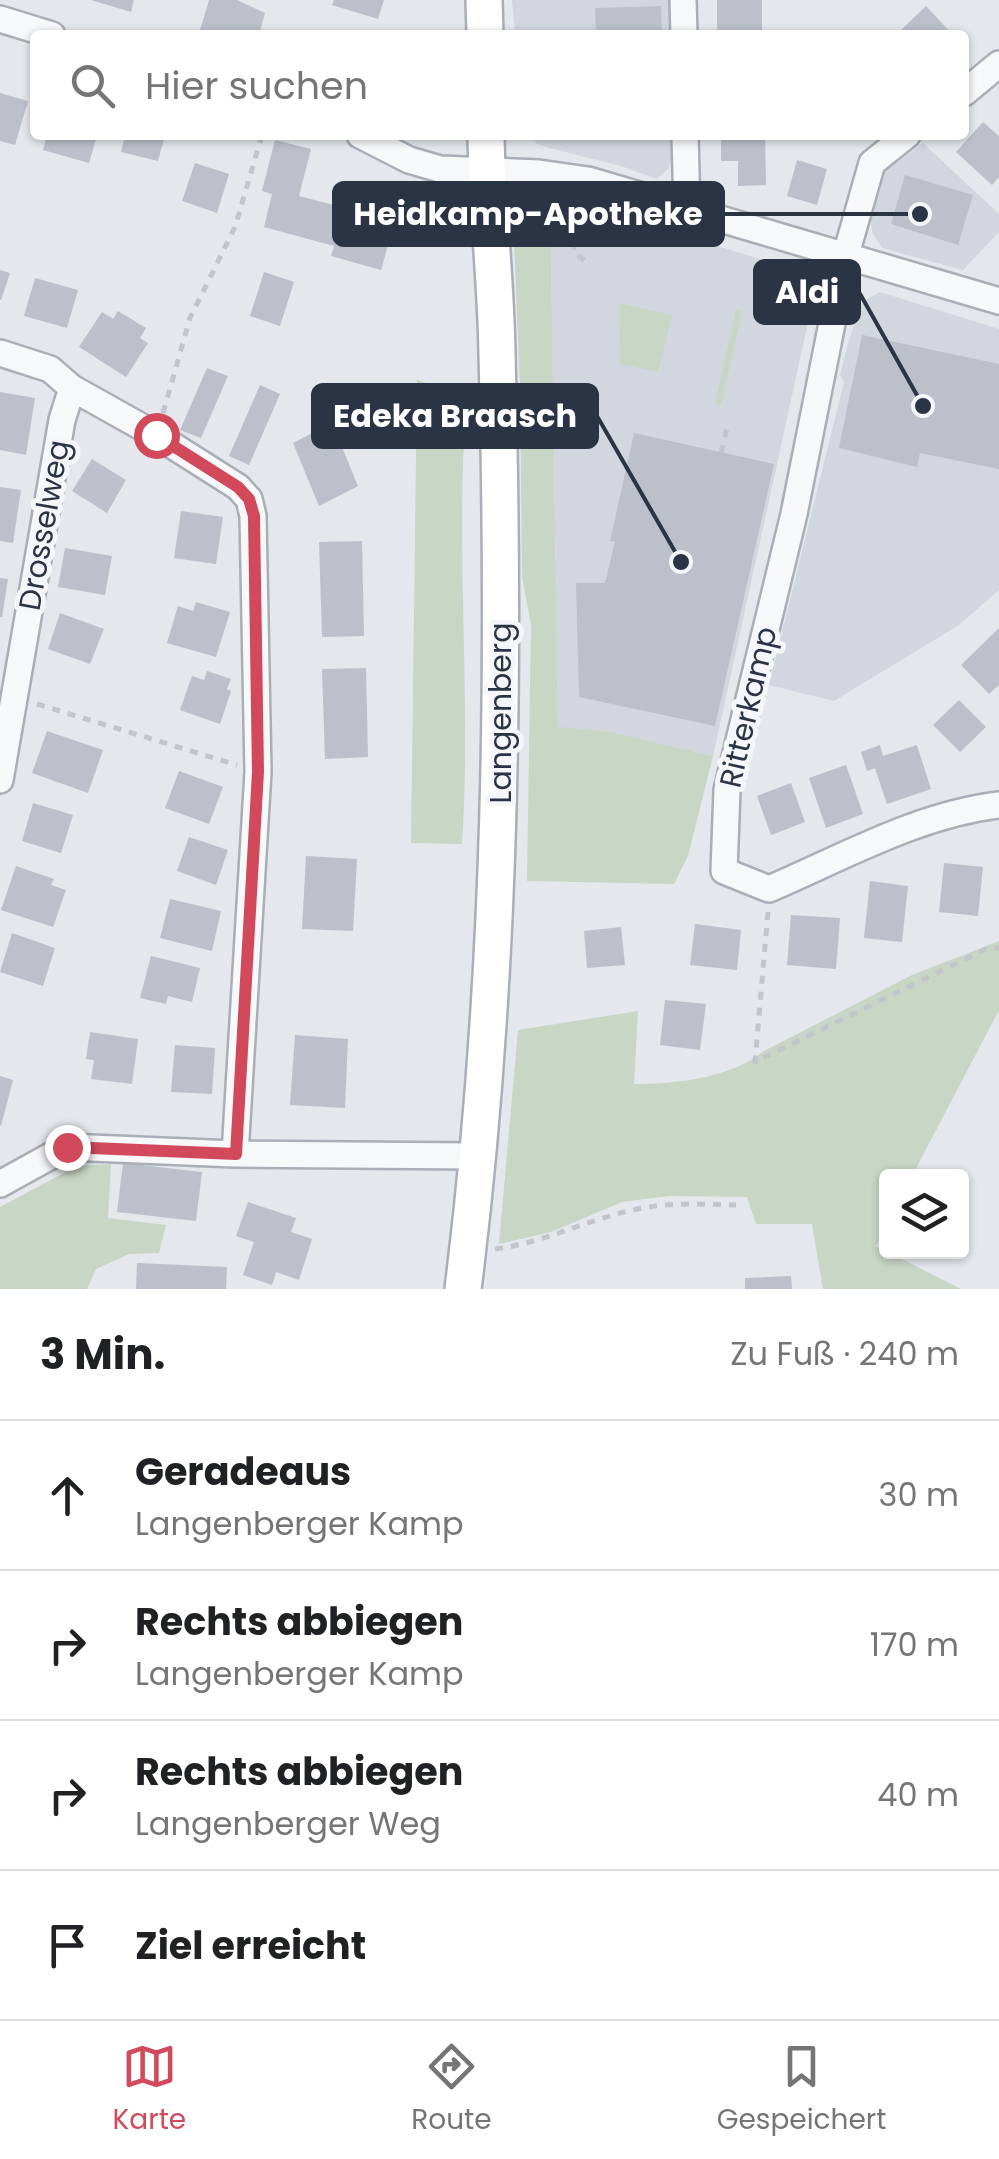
<!DOCTYPE html>
<html lang="de">
<head>
<meta charset="utf-8">
<style>
	body { margin:0; font-family:Poppins,sans-serif; background:#f6f6f6; color:#202124 }
	.controls { position:absolute; right:30px; bottom:30px; display:grid; overflow:hidden; border-radius:10px; box-shadow:0 2px 8px #0004 }
	.controls button { width:90px; height:90px; display:grid; place-items:center; padding:0; border:0; border-bottom:2px solid #e0e0e0; background:#fff; color:#202124; font:50px sans-serif }
	.stop { position:absolute; width:30px; height:30px; margin:-22px; border:8px solid #d1495b; border-radius:50%; background:#fff }
	.stop.end { background:#d1495b; border-color:#fff; box-shadow:0 2px 10px #0008 }
	.list { margin:0; padding:0; list-style:none }
	h2 { display:flex; justify-content:space-between; align-items:center; height:130px; margin:0; padding:0 40px; font-size:42px }
	h2 small { font-size:32px; font-weight:400; color:#757577 }
	.list li { display:grid; grid-template-columns:65px 1fr auto; gap:30px; align-items:center; box-sizing:border-box; height:150px; padding:0 40px; border-top:2px solid #e0e0e0 }
	.list b { display:block; font-size:38px; white-space:nowrap }
	.list p { margin:0; font-size:32px; white-space:nowrap; color:#757577 }
	.list em { font-size:32px; font-style:normal; color:#757577 }
	.icon { flex:none; width:55px; height:55px; fill:none; stroke:currentColor; stroke-width:2; stroke-linecap:round; stroke-linejoin:round }
	.map { position:relative; flex:none; width:999px; height:1289px; overflow:hidden }
	.search { position:absolute; background:#fff; box-shadow:0 2px 8px #0004; left:30px; right:30px; top:30px; height:110px; display:flex; align-items:center; gap:25px; box-sizing:border-box; padding:0 35px; border-radius:10px; color:#757577; font-size:38px }
	.sheet { height:730px; background:#fff }
	nav { display:flex; justify-content:space-around; align-items:center; box-sizing:border-box; height:140px; border-top:2px solid #e0e0e0; background:#fff; font-size:28px; color:#757577 }
	nav a { display:grid; justify-items:center; gap:5px }
	nav .on { color:#d1495b }
	.map>svg:first-child { display:block }
</style>
</head>
<body>
<div class="map">
<svg width="999" height="1289" viewBox="0 0 999 1289">
	<rect width="100%" height="100%" fill="#e4e7ec"/>
	<!-- built -->
	<path fill="#d2d6de" d="M 512,0 L 669,0 L 670,35 L 515,35 Z
		M 530,135 L 672,135 L 673,156 L 668,169 L 657,179 L 621,166 L 546,147 L 536,143 Z
		M 923,143 L 999,214 L 999,232 L 963,270 L 882,248 L 872,232 L 871,217 L 883,173 Z
		M 560,200 L 579,201 L 625,218 L 803,272 L 813,284 L 814,295 L 713,756 L 612,732 L 558,728 L 551,253 L 548,231 L 527,232 L 543,205 Z
		M 880,292 L 999,329 L 999,590 L 959,625 L 834,701 L 769,685 L 844,382 L 840,375 L 848,343 L 862,302 Z"/>
	<!-- green -->
	<path fill="#c9d6c5" d="M 548,231 L 551,253 L 558,727 L 612,732 L 713,756 L 688,856 L 674,884 L 527,881 L 531,624 L 522,577 L 520,385 L 514,241 L 526,239 L 527,232 Z
		M 619,303 L 672,315 L 658,372 L 620,364 Z
		M 736,309 L 742,311 L 721,405 L 715,404 Z
		M 417,380 L 467,396 C 454,545 472,695 462,844 L 411,843 Z
		M 999,941 L 999,1010 L 912,1176 L 886,1176 L 886,1226 L 876,1246 L 961,1289 L 823,1289 L 812,1224 L 756,1224 L 747,1197 L 669,1196 L 622,1202 L 551,1232 L 499,1244 L 518,1030 L 638,1011 L 634,1084 C 676,1084 731,1078 764,1051 L 912,975 Z
		M 111,1164 L 108,1218 L 166,1225 L 159,1253 L 129,1254 L 96,1269 L 87,1289 L 0,1289 L 0,1207 L 77,1166 Z"/>
	<!-- building -->
	<path fill="#bbc0ca" d="M 91,0 L 134,0 L 131,12 Z
		M 209,0 L 237,0 L 265,13 L 259,35 L 206,35 L 207,32 L 200,30 Z
		M 334,0 L 384,0 L 378,19 L 332,5 Z
		M 717,0 L 762,0 L 762,31 L 717,30 Z
		M 661,6 L 662,35 L 596,35 L 595,8 Z
		M 926,6 L 953,35 L 906,35 L 901,30 Z
		M 0,93 L 28,101 L 15,145 L 0,141 Z
		M 983,122 L 999,136 L 999,177 L 992,185 L 956,152 Z
		M 47,135 L 97,135 L 89,163 L 43,150 Z
		M 125,135 L 165,135 L 158,161 L 121,152 Z
		M 721,135 L 765,135 L 766,185 L 738,186 L 738,161 L 721,161 Z
		M 275,140 L 311,149 L 299,196 L 395,221 L 381,270 L 331,256 L 334,246 L 264,227 L 272,194 L 262,191 Z
		M 797,160 L 827,169 L 817,205 L 787,196 Z
		M 195,163 L 229,174 L 217,213 L 182,201 Z
		M 905,175 L 973,195 L 958,245 L 891,224 Z
		M 0,270 L 10,273 L 1,300 L 0,300 Z
		M 264,272 L 294,282 L 280,326 L 250,316 Z
		M 35,278 L 78,290 L 67,328 L 24,316 Z
		M 118,311 L 146,328 L 140,338 L 148,343 L 126,377 L 79,347 L 102,312 L 113,319 Z
		M 862,335 L 999,364 L 999,469 L 920,453 L 917,467 L 839,448 Z
		M 207,368 L 228,376 L 201,438 L 180,430 Z
		M 260,385 L 280,394 L 249,465 L 229,456 Z
		M 0,392 L 35,398 L 26,455 L 0,450 Z
		M 332,423 L 358,486 L 319,506 L 293,443 Z
		M 634,433 L 774,464 L 715,726 L 579,697 L 576,583 L 605,583 L 615,542 L 610,541 Z
		M 92,459 L 126,480 L 107,513 L 72,491 Z
		M 0,487 L 21,490 L 13,543 L 0,541 Z
		M 181,511 L 223,517 L 216,564 L 174,558 Z
		M 362,541 L 364,636 L 322,637 L 319,542 Z
		M 65,548 L 112,556 L 105,595 L 58,587 Z
		M 0,578 L 8,579 L 2,617 L 0,617 Z
		M 196,602 L 230,612 L 216,657 L 167,643 L 178,606 L 193,611 Z
		M 60,613 L 104,629 L 90,664 L 48,649 Z
		M 999,628 L 999,685 L 989,694 L 961,665 Z
		M 366,668 L 368,757 L 325,759 L 322,669 Z
		M 207,671 L 231,679 L 227,689 L 231,691 L 220,724 L 180,710 L 192,676 L 204,680 Z
		M 959,700 L 986,727 L 960,752 L 933,725 Z
		M 47,731 L 103,750 L 88,793 L 32,773 Z
		M 880,745 L 883,756 L 917,745 L 931,789 L 887,804 L 875,768 L 867,771 L 861,752 Z
		M 846,765 L 863,814 L 826,828 L 809,778 Z
		M 179,771 L 223,787 L 209,824 L 165,808 Z
		M 791,783 L 805,822 L 771,835 L 757,796 Z
		M 33,803 L 73,815 L 61,853 L 22,841 Z
		M 189,837 L 228,850 L 216,885 L 177,871 Z
		M 306,856 L 357,859 L 353,931 L 302,929 Z
		M 944,863 L 983,867 L 978,916 L 939,912 Z
		M 16,866 L 54,879 L 51,885 L 66,890 L 53,927 L 1,910 Z
		M 870,881 L 908,886 L 902,942 L 864,938 Z
		M 170,899 L 221,911 L 212,951 L 160,938 Z
		M 791,915 L 840,918 L 836,969 L 787,965 Z
		M 695,924 L 741,930 L 737,970 L 690,965 Z
		M 621,927 L 625,965 L 587,968 L 584,931 Z
		M 12,933 L 55,948 L 43,986 L 0,972 Z
		M 151,956 L 200,968 L 192,1002 L 168,996 L 166,1004 L 140,998 Z
		M 665,1000 L 706,1004 L 700,1050 L 660,1045 Z
		M 90,1032 L 138,1039 L 132,1084 L 91,1079 L 94,1060 L 86,1059 Z
		M 295,1035 L 348,1039 L 345,1108 L 290,1105 Z
		M 175,1045 L 215,1048 L 212,1094 L 171,1092 Z
		M 0,1076 L 13,1080 L 1,1126 L 0,1125 Z
		M 123,1163 L 202,1172 L 196,1221 L 117,1212 Z
		M 248,1202 L 296,1218 L 291,1232 L 312,1239 L 299,1280 L 276,1272 L 272,1285 L 243,1275 L 254,1242 L 236,1236 Z
		M 137,1263 L 227,1267 L 226,1289 L 136,1289 Z
		M 791,1276 L 792,1289 L 745,1289 L 745,1278 Z"/>
	<g fill="none" stroke-linecap="round" stroke-linejoin="round">
		<!-- street casing -->
		<g stroke="#a9aeb7" stroke-width="30">
			<path id="street" d="M 683,0 L 684,35
				M 0,19 L 52,35
				M 964,93 L 999,64
				M 360,135 L 409,160 L 440,169 L 539,173 L 588,180 L 999,301
				M 685,135 L 687,210
				M 907,135 L 872,163 L 845,258 L 794,514 L 727,790 L 724,871 L 769,889 C 844,857 917,815 999,805
				M 0,353 L 50,369 L 72,388 L 156,435 L 238,487 L 249,499 L 253,516 L 258,772 L 235,1154
				M 0,780 L 62,420 L 72,388
				M 0,1184 L 67,1147 L 235,1154 L 476,1156"/>
		</g>
		<!-- secondary casing -->
		<g stroke="#a9aeb7" stroke-width="40">
			<path id="secondary" d="M 484,0 L 485,35
				M 463,1289 C 502,979 505,665 497,354 C 496,281 487,208 486,135"/>
		</g>
		<!-- path -->
		<path stroke="#c2c5cb" stroke-width="5" stroke-dasharray="8 8" stroke-linecap="butt" d="M 519,199 L 547,221 L 578,230 L 573,251 L 586,262
			M 163,413 L 190,318 L 235,227 L 262,135
			M 721,453 L 728,424
			M 37,704 L 237,765
			M 768,912 L 755,1062 L 986,949 L 999,948
			M 495,1249 C 544,1243 585,1220 633,1210 C 667,1202 701,1204 736,1205"/>
		<!-- street -->
		<use href="#street" stroke="#f7f8fa" stroke-width="25"/>
		<!-- secondary -->
		<use href="#secondary" stroke="#fff" stroke-width="35"/>
	</g>
	<g fill="none" stroke-linecap="round" stroke-linejoin="round">
		<!-- route -->
		<path stroke="#d1495b" stroke-width="12" d="M 67,1147 L 236,1154 L 258,772 L 254,516 L 249,499 L 238,487 L 156,435"/>
	</g>
	<g text-anchor="middle" dominant-baseline="central" stroke-width="10" stroke-linejoin="round" paint-order="stroke">
		<!-- street labels -->
		<g font-size="30" fill="#2b3445" stroke="#f4f6f9">
			<text transform="translate(44 525) rotate(-80)">Drosselweg</text>
			<text transform="translate(748 707) rotate(-77)">Ritterkamp</text>
			<text transform="translate(500 713) rotate(-90)">Langenberg</text>
		</g>
	</g>
	<!-- callouts -->
	<path fill="none" stroke="#2b3445" stroke-width="4" d="M920 214L723 214M923 406L859 292M681 562L597 416"/>
	<g fill="#2b3445" stroke="#f4f6f9" stroke-width="4">
		<circle cx="920" cy="214" r="10"/>
		<circle cx="923" cy="406" r="10"/>
		<circle cx="681" cy="562" r="10"/>
	</g>
	<g fill="#2b3445" stroke="#2b3445" stroke-width="4">
		<rect x="334" y="183" width="389" height="62" rx="10"/>
		<rect x="755" y="261" width="104" height="62" rx="10"/>
		<rect x="313" y="385" width="284" height="62" rx="10"/>
	</g>
	<g font-size="32" text-anchor="middle" font-weight="bold" fill="#fff">
		<text x="528" y="225">Heidkamp-Apotheke</text>
		<text x="807" y="303">Aldi</text>
		<text x="455" y="427">Edeka Braasch</text>
	</g>
</svg>
<div class="controls">
<button><svg class="icon" aria-label="layers" viewBox="0 0 24 24"><path d="M12 4l9 5-9 5-9-5zM3 14l9 5 9-5"/></svg></button>
</div>
<div class="stop" style="left:156px;top:435px"></div>
<div class="stop end" style="left:67px;top:1147px"></div>
<div class="search"><svg class="icon" aria-label="search" viewBox="0 0 24 24"><circle cx="10" cy="10" r="6"/><path d="M15 15l6 6"/></svg>Hier suchen</div>
</div>
<section class="sheet">
<h2>3 Min.<small>Zu Fuß · 240 m</small></h2>
<ul class="list">
<li><svg class="icon" aria-label="ahead" viewBox="0 0 24 24"><path d="M12 20V5M6 11l6-6 6 6"/></svg><div><b>Geradeaus</b><p>Langenberger Kamp</p></div><em>30 m</em></li>
<li><svg class="icon" aria-label="right" viewBox="0 0 24 24"><path d="M7 20v-9h11M14 6l5 5-5 5"/></svg><div><b>Rechts abbiegen</b><p>Langenberger Kamp</p></div><em>170 m</em></li>
<li><svg class="icon" aria-label="right" viewBox="0 0 24 24"><path d="M7 20v-9h11M14 6l5 5-5 5"/></svg><div><b>Rechts abbiegen</b><p>Langenberger Weg</p></div><em>40 m</em></li>
<li><svg class="icon" aria-label="arrive" viewBox="0 0 24 24"><path d="M6 21V4h12l-3 4 3 4H6"/></svg><div><b>Ziel erreicht</b></div></li>
</ul>
</section>
<nav>
<a class="on"><svg class="icon" aria-label="map" viewBox="0 0 24 24"><path d="M3 6l6-2 6 2 6-2v14l-6 2-6-2-6 2zM9 4v14M15 6v14"/></svg>Karte</a>
<a><svg class="icon" aria-label="directions" viewBox="0 0 24 24"><path d="M12 3l9 9-9 9-9-9zM9 14v-3h6M13 9l2 2-2 2"/></svg>Route</a>
<a><svg class="icon" aria-label="saved" viewBox="0 0 24 24"><path d="M7 4h10v16l-5-4-5 4z"/></svg>Gespeichert</a>
</nav>
</body>
</html>
